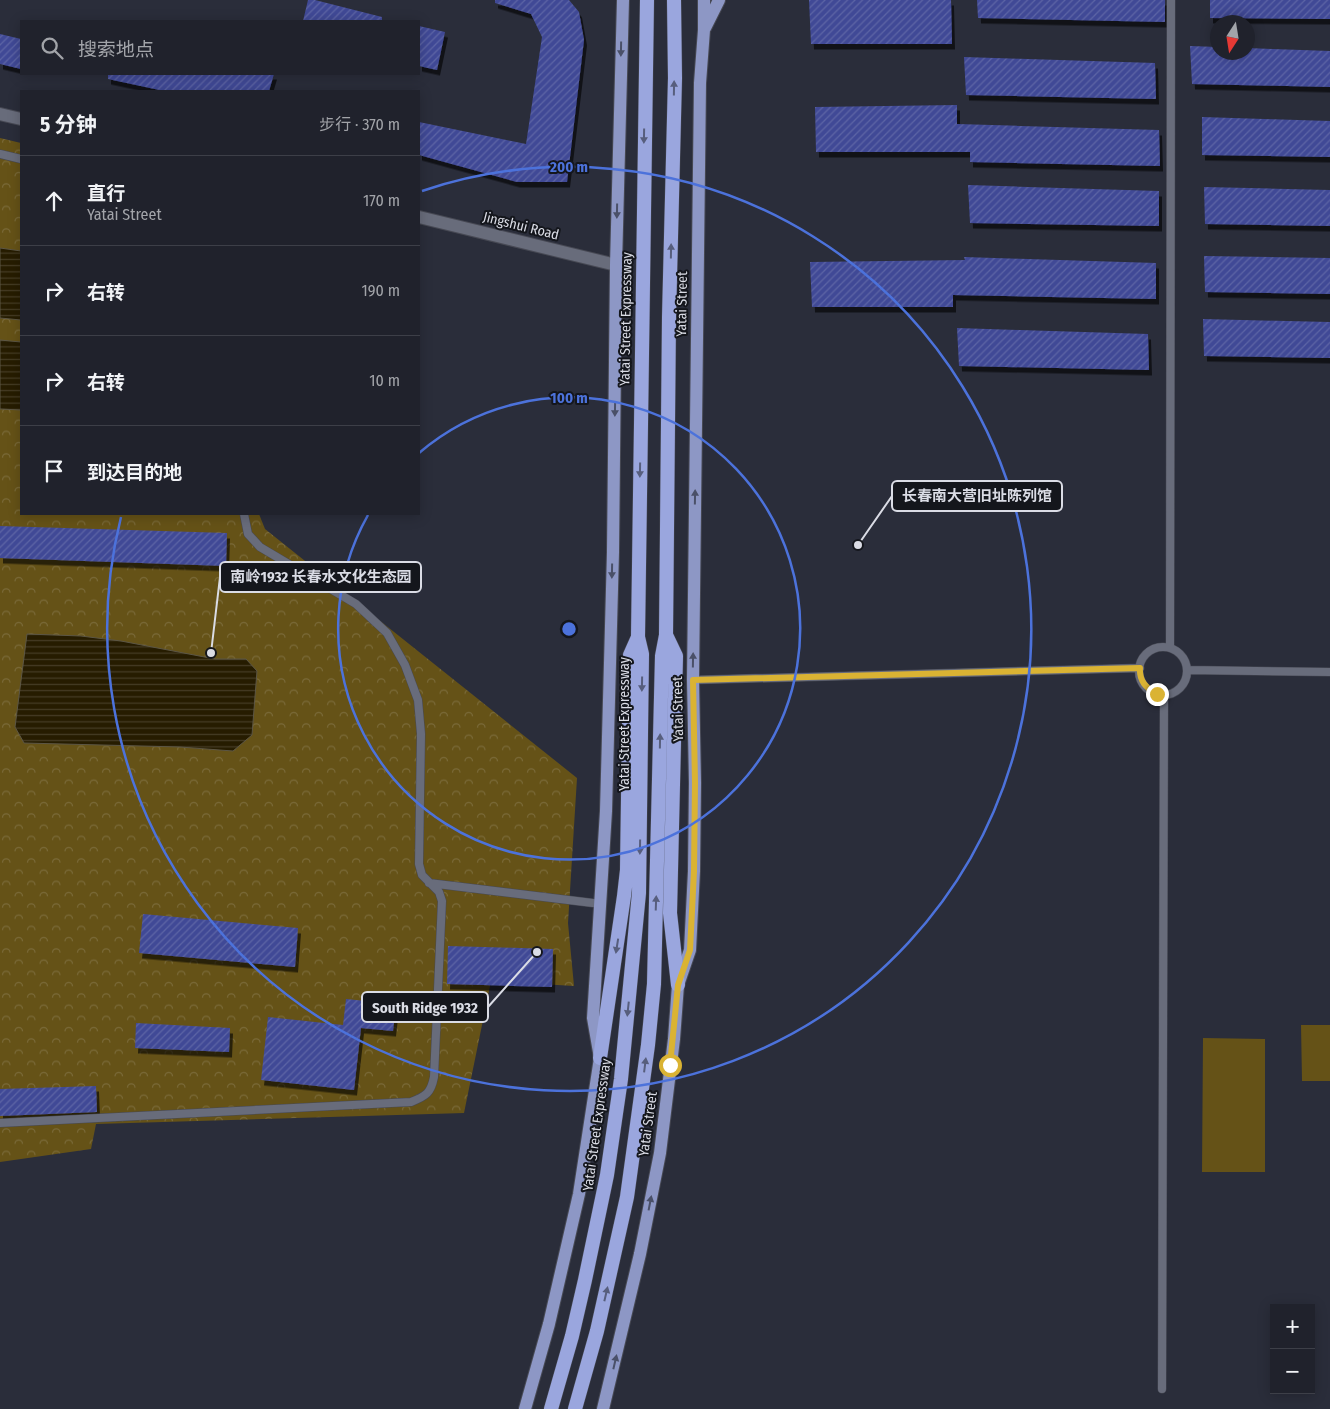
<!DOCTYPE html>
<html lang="zh">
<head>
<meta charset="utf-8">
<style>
	body { margin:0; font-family:"Fira Sans Condensed","Noto Sans SC",sans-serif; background:#2d2f38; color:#f1f3f6 }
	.controls { position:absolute; right:15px; bottom:15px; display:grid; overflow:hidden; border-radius:0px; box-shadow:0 2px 12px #0003 }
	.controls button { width:45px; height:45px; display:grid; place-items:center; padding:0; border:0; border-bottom:1px solid #3d3f48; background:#20222c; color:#f1f3f6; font:25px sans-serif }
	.compass { position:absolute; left:1210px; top:15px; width:45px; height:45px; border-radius:50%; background:#20222c; box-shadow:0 2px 12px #0003; rotate:192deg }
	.stop { position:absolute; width:15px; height:15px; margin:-11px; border:4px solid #dab333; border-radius:50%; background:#fff }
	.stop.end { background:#dab333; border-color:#fff; box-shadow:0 1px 5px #0008 }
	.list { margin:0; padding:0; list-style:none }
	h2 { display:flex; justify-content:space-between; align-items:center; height:65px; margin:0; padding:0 20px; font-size:21px }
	h2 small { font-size:16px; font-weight:400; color:#a2a4a9 }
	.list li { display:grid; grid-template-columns:32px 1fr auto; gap:15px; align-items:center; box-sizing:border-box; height:90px; padding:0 20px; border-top:1px solid #3d3f48 }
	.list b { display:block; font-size:19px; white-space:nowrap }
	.list p { margin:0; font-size:16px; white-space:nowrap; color:#a2a4a9 }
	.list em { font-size:16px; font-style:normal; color:#a2a4a9 }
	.icon { flex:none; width:28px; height:28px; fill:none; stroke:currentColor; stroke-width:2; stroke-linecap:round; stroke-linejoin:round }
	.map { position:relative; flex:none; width:1330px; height:1409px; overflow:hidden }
	.search { position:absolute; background:#20222c; box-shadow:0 2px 12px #0003; left:20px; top:20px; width:400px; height:55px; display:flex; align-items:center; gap:12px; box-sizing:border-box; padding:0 18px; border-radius:0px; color:#a2a4a9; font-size:19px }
	.panel { position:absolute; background:#20222c; box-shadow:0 2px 12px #0003; left:20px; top:90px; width:400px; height:425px; border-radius:0px }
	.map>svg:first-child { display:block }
</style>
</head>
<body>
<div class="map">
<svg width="1330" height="1409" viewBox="0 0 1330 1409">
	<defs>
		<pattern id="park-crowns" width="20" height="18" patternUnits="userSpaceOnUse" patternTransform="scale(1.25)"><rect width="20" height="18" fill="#655217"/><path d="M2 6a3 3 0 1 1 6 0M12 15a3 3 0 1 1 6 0" fill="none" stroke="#7a6a39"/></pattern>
		<pattern id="water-rules" width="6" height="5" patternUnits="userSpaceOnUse" patternTransform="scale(1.25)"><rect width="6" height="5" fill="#261c00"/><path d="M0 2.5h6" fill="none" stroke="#453c25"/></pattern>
		<pattern id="building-hatch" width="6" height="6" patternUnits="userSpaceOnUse" patternTransform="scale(1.25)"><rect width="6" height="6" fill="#414a96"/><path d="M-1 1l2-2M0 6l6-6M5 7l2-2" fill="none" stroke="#5c64a5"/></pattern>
		<filter id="shadow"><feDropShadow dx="3" dy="5.5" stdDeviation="0" flood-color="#0009"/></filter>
	</defs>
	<rect width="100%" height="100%" fill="#2a2d3a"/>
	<!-- park -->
	<path fill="url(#park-crowns)" d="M 0,138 L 21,143 L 21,514 L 259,514 L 265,529 L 577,778 L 568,923 L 574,986 L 491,981 L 464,1113 L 96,1124 L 91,1149 L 0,1162 Z"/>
	<!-- pitch -->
	<path fill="#655217" d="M 1301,1025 L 1330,1025 L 1330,1081 L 1302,1081 Z
		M 1203,1038 L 1265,1039 L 1265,1172 L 1202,1172 Z"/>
	<!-- water -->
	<path fill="url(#water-rules)" stroke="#5c5645" d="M 0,248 L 21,251 L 21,320 L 0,318 Z
		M 0,340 L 21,342 L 21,410 L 0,409 Z
		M 27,634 L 81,636 L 121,641 L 215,659 L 246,659 L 257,671 L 252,735 L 233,751 L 180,747 L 24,743 L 15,727 Z"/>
	<!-- building -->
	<path fill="url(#building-hatch)" filter="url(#shadow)" d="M 308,0 L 315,0 L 382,17 L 382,21 L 303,21 Z
		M 495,0 L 569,0 L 579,12 L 584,40 L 567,182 L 517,182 L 419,155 L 419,122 L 526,144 L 542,37 L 531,14 L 495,3 Z
		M 809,0 L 951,0 L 952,44 L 811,44 Z
		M 977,0 L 1165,0 L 1165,22 L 978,18 Z
		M 1210,0 L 1330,0 L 1330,19 L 1210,18 Z
		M 419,26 L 445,32 L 437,70 L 419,66 Z
		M 0,34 L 21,39 L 21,69 L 0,64 Z
		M 1190,46 L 1218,47 L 1218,52 L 1248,52 L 1248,48 L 1330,51 L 1330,87 L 1192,84 Z
		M 964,57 L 1155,63 L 1156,99 L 966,95 Z
		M 108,74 L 274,74 L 269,91 L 164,91 L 108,79 Z
		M 957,105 L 957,124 L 1159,130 L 1160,166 L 970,162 L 970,152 L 816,152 L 815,107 Z
		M 1202,117 L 1330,121 L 1330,157 L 1202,155 Z
		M 968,185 L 1159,191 L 1159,226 L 970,223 Z
		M 1204,187 L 1330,190 L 1330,226 L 1205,224 Z
		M 1204,256 L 1330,258 L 1330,294 L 1205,292 Z
		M 964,257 L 1156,263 L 1156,299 L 953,295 L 953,307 L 812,307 L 810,262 L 965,260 Z
		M 1203,319 L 1330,322 L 1330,358 L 1204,356 Z
		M 957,328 L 1148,334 L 1149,370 L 959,366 Z
		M 0,526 L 227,533 L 226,566 L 0,558 Z
		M 143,914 L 298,928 L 295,967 L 139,953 Z
		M 448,946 L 553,949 L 552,987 L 447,984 Z
		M 346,999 L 396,1004 L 393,1031 L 361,1028 L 354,1090 L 261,1080 L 268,1017 L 343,1025 Z
		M 136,1023 L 230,1028 L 229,1052 L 135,1048 Z
		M 96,1086 L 97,1112 L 0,1116 L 0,1089 Z"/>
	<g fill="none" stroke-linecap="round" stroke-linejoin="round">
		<!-- service casing -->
		<g stroke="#474954" stroke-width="9">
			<path id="service" d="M 0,154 L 21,159
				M1139 671a24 24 0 1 1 48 0a24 24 0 1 1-48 0Z
				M 1170,648 L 1171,0
				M 1188,670 L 1330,672
				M 693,680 L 1140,668
				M 429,883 L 601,904
				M 0,1123 L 411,1102 C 426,1096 431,1093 434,1077 L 442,901 L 439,892 L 422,875 L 419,864 L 421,734 L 418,700 L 405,665 L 387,633 L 356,604 L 260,547 L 248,534 L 244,514
				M 1162,1389 L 1164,695"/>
		</g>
		<!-- minor casing -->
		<g stroke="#474954" stroke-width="14">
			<path id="minor" d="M 0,114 L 21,119
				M 419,217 L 616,265"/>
		</g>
		<!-- primary casing -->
		<g stroke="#474954" stroke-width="14">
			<path id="primary" d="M 705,28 L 719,0
				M 525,1409 L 549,1324 L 579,1194 L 600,1058 L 593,1018 L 606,811 L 613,552 L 616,265 L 623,0
				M 603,1409 L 640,1254 L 660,1153 L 674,1039 L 678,985 L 690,950 L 694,871 L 695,783 L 693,680 L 700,83 L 704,30 L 704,0"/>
		</g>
		<!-- trunk casing -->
		<g stroke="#474954" stroke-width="15">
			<path id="trunk" d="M 666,635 L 676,656 L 670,913 L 678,985
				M 600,1058 L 624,896 L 627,870 L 630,655 L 638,637
				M 551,1409 L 572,1336 L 585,1280 L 607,1175 L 621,1079 L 639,893 L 642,654 L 638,637 L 647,0
				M 575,1409 L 597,1331 L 627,1197 L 648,1045 L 654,984 L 662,656 L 666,635 L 669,317 L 675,78 L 674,0"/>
		</g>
		<!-- service -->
		<use href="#service" stroke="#686c7b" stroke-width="8"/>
		<!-- minor -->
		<use href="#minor" stroke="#686c7b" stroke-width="12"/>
		<!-- primary -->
		<use href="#primary" stroke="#8d97c5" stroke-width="12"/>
		<!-- trunk -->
		<use href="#trunk" stroke="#9aa6de" stroke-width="14"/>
	</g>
	<!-- one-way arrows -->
	<defs><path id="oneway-solid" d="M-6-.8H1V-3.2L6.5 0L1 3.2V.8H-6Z" transform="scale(1.25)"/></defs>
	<g fill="#4a5068">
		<use href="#oneway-solid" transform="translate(621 49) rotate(91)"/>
		<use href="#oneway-solid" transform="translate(617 211) rotate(91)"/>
		<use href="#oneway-solid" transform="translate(615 409) rotate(91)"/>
		<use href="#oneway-solid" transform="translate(695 497) rotate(-89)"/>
		<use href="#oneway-solid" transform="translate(612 571) rotate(91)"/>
		<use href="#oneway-solid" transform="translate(693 660) rotate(-89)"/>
		<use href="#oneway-solid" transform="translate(650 1203) rotate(-79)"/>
		<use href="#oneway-solid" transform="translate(615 1362) rotate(-77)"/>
	</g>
	<g fill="#575e7d">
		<use href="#oneway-solid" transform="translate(674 88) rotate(-89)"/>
		<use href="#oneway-solid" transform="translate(644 136) rotate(91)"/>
		<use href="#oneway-solid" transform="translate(671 251) rotate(-89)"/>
		<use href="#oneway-solid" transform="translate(640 470) rotate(91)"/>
		<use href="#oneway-solid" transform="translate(642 684) rotate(91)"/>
		<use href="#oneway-solid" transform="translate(660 741) rotate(-89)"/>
		<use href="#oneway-solid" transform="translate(640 847) rotate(91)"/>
		<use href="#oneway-solid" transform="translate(656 903) rotate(-88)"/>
		<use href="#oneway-solid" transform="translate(617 946) rotate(99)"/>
		<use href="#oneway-solid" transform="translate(628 1009) rotate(96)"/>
		<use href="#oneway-solid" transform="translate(645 1065) rotate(-83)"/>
		<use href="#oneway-solid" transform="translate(606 1294) rotate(-77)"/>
	</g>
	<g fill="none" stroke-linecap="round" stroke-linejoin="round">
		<!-- route -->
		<path stroke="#dab333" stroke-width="6" d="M 670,1065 L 678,985 L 690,950 L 694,871 L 695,783 L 693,680 L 1140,668 C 1139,681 1146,688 1157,694"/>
	</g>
	<!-- distance rings -->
	<g fill="none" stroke="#4c72db" stroke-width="2.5">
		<path d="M419 453A231 231 0 1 1 368 515"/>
		<path d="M422 191A462 462 0 1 1 121 517"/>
	</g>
	<g text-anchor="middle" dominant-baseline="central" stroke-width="4" stroke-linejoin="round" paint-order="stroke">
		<!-- street labels -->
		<g font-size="14" fill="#dadce5" stroke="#14161c">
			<text transform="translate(521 226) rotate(14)">Jingshui Road</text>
			<text transform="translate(682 304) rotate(-89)">Yatai Street</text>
			<text transform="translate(626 319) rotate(-89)">Yatai Street Expressway</text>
			<text transform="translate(678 709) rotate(-91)">Yatai Street</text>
			<text transform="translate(624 724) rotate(-90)">Yatai Street Expressway</text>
			<text transform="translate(648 1124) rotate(-82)">Yatai Street</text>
			<text transform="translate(597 1125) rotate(-82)">Yatai Street Expressway</text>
		</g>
	</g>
	<circle cx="569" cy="629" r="8" fill="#4c72db" stroke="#14161c" stroke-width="2.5"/>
	<g font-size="15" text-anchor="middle" font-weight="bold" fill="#4c72db" stroke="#14161c" stroke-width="4" stroke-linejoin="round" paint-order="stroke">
		<text x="569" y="172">200 m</text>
		<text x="569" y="403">100 m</text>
	</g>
	<!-- callouts -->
	<path fill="none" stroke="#dadce5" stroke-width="2" d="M858 545L892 496M211 653L220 577M537 952L488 1007"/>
	<g fill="#dadce5" stroke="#14161c" stroke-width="2">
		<circle cx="858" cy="545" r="5"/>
		<circle cx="211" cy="653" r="5"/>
		<circle cx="537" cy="952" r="5"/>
	</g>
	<g fill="#14161c" stroke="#dadce5" stroke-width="2">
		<rect x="892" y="481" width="170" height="30" rx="5"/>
		<rect x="220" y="562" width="201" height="30" rx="5"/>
		<rect x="362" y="992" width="126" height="30" rx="5"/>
	</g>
	<g font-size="15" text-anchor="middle" font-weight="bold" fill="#dadce5">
		<text x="977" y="501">长春南大营旧址陈列馆</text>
		<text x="321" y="582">南岭1932 长春水文化生态园</text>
		<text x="425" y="1013">South Ridge 1932</text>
	</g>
</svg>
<div class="controls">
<button>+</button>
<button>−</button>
</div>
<svg class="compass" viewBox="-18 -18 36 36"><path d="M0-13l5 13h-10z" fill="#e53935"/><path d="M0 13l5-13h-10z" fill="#a2a4a9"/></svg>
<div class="stop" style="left:670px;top:1065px"></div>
<div class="stop end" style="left:1157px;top:694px"></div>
<div class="search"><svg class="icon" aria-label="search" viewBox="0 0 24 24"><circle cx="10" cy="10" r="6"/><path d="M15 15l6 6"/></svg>搜索地点</div>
<section class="panel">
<h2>5 分钟<small>步行 · 370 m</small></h2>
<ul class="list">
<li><svg class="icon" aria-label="ahead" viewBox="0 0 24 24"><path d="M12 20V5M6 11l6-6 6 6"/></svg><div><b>直行</b><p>Yatai Street</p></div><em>170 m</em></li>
<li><svg class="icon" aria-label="right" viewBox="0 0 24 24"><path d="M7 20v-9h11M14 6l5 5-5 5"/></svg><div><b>右转</b></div><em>190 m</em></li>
<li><svg class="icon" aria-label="right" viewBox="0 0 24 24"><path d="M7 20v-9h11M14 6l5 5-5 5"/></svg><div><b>右转</b></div><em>10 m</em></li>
<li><svg class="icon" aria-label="arrive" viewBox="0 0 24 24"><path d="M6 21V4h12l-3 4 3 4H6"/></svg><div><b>到达目的地</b></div></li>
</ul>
</section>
</div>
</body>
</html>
